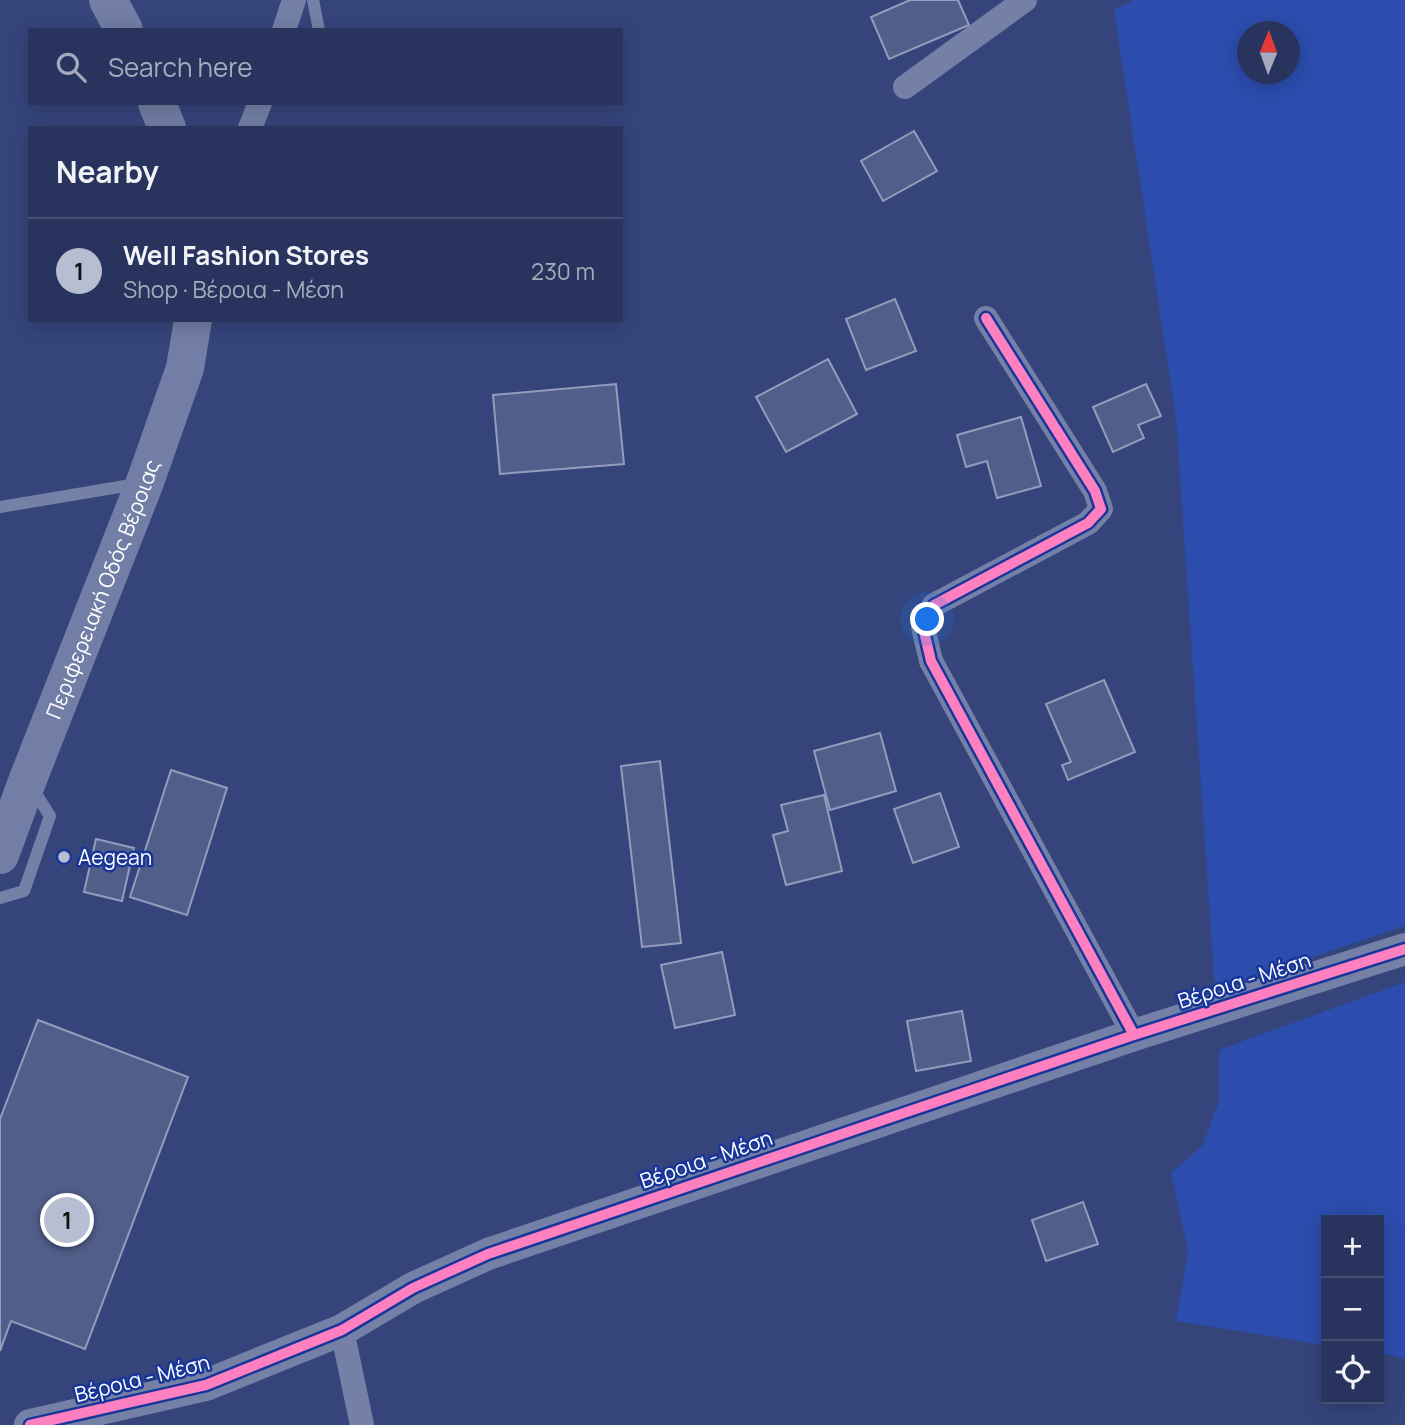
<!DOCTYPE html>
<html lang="en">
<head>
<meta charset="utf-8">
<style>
	body { margin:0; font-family:Manrope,sans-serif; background:#343f66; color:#f1f3f6 }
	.controls { position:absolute; right:21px; bottom:21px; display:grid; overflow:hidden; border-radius:0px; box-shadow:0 4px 18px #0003 }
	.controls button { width:63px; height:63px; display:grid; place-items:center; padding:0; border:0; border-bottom:2px solid #444f72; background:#28345d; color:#f1f3f6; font:35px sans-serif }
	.compass { position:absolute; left:1237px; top:21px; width:63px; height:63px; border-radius:50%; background:#28345d; box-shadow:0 4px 18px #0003; rotate:1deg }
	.you { position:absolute; left:928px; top:620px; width:24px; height:24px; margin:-18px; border:5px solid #fff; border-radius:50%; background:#1a73e8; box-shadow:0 0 0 10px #1a73e833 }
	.badge { display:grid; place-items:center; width:46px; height:46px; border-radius:50%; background:#b8bed1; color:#111; font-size:23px; font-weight:700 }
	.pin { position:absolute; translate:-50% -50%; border:4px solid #fff; box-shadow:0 2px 7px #0006 }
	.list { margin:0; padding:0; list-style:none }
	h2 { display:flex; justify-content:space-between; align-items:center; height:91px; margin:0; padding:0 28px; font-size:30px }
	h2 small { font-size:23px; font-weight:400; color:#a5aabc }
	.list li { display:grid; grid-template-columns:46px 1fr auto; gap:21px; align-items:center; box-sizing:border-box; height:105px; padding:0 28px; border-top:2px solid #444f72 }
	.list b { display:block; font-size:26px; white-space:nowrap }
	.list p { margin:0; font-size:23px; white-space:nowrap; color:#a5aabc }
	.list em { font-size:23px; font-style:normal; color:#a5aabc }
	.icon { flex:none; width:38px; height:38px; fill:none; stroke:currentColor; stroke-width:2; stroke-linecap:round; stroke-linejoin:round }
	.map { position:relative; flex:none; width:1405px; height:1425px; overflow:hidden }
	.search { position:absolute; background:#28345d; box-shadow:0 4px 18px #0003; left:28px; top:28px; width:595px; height:77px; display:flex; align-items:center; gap:18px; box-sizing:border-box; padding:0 24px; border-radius:0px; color:#a5aabc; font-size:26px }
	.panel { position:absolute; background:#28345d; box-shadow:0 4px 18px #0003; left:28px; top:126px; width:595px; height:196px; border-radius:0px }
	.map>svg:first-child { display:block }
</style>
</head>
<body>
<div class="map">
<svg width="1405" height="1425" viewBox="0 0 1405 1425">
	<rect width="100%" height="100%" fill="#35457c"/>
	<!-- green -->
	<path fill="#2c4dae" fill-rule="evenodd" d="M 1134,0 L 1405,0 L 1405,926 L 1215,990 L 1176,418 L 1114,10 ZM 1248,32 L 1290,32 L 1290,74 L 1248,74 Z
		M 1405,982 L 1405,1358 L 1379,1353 L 1379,1220 L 1326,1220 L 1326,1345 L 1176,1321 L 1188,1250 L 1171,1173 L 1202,1146 L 1219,1102 L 1219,1050 Z"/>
	<!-- building -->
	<path fill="#505e89" stroke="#949cbb" stroke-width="2" d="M 910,0 L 958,0 L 969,25 L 889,59 L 871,17 Z
		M 914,131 L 937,171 L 883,201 L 861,161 Z
		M 895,299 L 916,351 L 866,370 L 846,319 Z
		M 828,359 L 857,414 L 786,452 L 756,397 Z
		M 616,384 L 624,464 L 500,474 L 493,395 Z
		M 1146,384 L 1161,416 L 1138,425 L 1144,438 L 1113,452 L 1093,407 Z
		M 1021,417 L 1041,486 L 997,498 L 987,461 L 966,467 L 957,435 Z
		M 1104,680 L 1135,752 L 1068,780 L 1062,765 L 1071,762 L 1046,704 Z
		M 880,733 L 896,791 L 830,810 L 814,751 Z
		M 660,761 L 681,943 L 642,947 L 621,766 Z
		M 171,770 L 227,788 L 187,915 L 130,897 Z
		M 940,793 L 959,847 L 913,863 L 894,809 Z
		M 824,795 L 842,871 L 786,885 L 773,835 L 788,831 L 781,805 Z
		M 96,839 L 134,848 L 122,901 L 84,892 Z
		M 722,952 L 735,1015 L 675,1028 L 661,965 Z
		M 962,1011 L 971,1061 L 916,1071 L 907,1021 Z
		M 38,1020 L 188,1077 L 85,1349 L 11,1321 L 0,1351 L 0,1119 Z
		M 1083,1202 L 1098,1244 L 1046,1261 L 1032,1220 Z"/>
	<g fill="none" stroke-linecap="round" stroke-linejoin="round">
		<!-- service -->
		<path stroke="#7480a6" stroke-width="12" d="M 313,0 L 319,30
			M 0,507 L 137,484
			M 0,898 L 24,891 L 50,816 L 33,789"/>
		<!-- minor -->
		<path stroke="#7480a6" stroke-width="24" d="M 284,30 L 294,0
			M 905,87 L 1025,0
			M 250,128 L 260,103
			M 986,318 L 1095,491 L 1101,509 L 1088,523 L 934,605 L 923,627 L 931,661 L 1134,1035
			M 342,1330 L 362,1425"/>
		<!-- tertiary -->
		<path stroke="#7480a6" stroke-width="32" d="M 30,1425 L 206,1385 L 342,1330 L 413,1288 L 488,1254 L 1134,1035 L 1405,949"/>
		<!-- primary -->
		<g stroke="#727ea5" stroke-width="38">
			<path d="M 108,0 L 124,30"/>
			<path d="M 157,103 L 167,128"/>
			<path id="s1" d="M 0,855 L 28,779 L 145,482 L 185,368 L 193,320"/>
		</g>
		<!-- cycleway casing -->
		<g stroke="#183699" stroke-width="15">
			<path id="cycleway" d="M 986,318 L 1095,491 L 1101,509 L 1088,523 L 934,605 L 923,627 L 931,661 L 1134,1035
				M 30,1425 L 206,1385 L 342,1330 L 413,1288 L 488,1254 L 1134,1035 L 1405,949"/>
		</g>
		<!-- cycleway -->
		<use href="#cycleway" stroke="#ff80c0" stroke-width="10"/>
	</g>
	<!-- markers -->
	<circle fill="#b8bed1" stroke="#183699" stroke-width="2.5" cx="64" cy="857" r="7"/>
	<g text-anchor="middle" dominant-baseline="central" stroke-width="5" stroke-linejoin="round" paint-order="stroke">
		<!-- street labels -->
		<g font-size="21" fill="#fff" stroke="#183699">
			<text stroke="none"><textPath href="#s1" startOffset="285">Περιφερειακή Οδός Βέροιας</textPath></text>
			<text transform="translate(1244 980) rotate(-18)">Βέροια - Μέση</text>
			<text transform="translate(706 1159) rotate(-19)">Βέροια - Μέση</text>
			<text transform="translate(142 1378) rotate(-14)">Βέροια - Μέση</text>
		</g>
		<!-- poi labels -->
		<g font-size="21" fill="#fff" stroke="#183699" text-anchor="start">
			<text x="78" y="857">Aegean</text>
		</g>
	</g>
</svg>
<div class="controls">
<button>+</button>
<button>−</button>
<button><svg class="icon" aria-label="locate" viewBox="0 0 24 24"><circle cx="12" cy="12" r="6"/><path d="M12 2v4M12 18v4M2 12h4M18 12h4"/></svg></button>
</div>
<svg class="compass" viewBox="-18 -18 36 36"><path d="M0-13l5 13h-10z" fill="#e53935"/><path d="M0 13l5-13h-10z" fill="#a5aabc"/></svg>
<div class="you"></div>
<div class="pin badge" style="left:67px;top:1220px">1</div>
<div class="search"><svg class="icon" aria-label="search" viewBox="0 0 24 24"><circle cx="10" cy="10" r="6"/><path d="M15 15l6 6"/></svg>Search here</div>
<section class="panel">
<h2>Nearby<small></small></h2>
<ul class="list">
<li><span class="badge">1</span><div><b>Well Fashion Stores</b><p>Shop · Βέροια - Μέση</p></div><em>230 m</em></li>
</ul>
</section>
</div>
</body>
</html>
